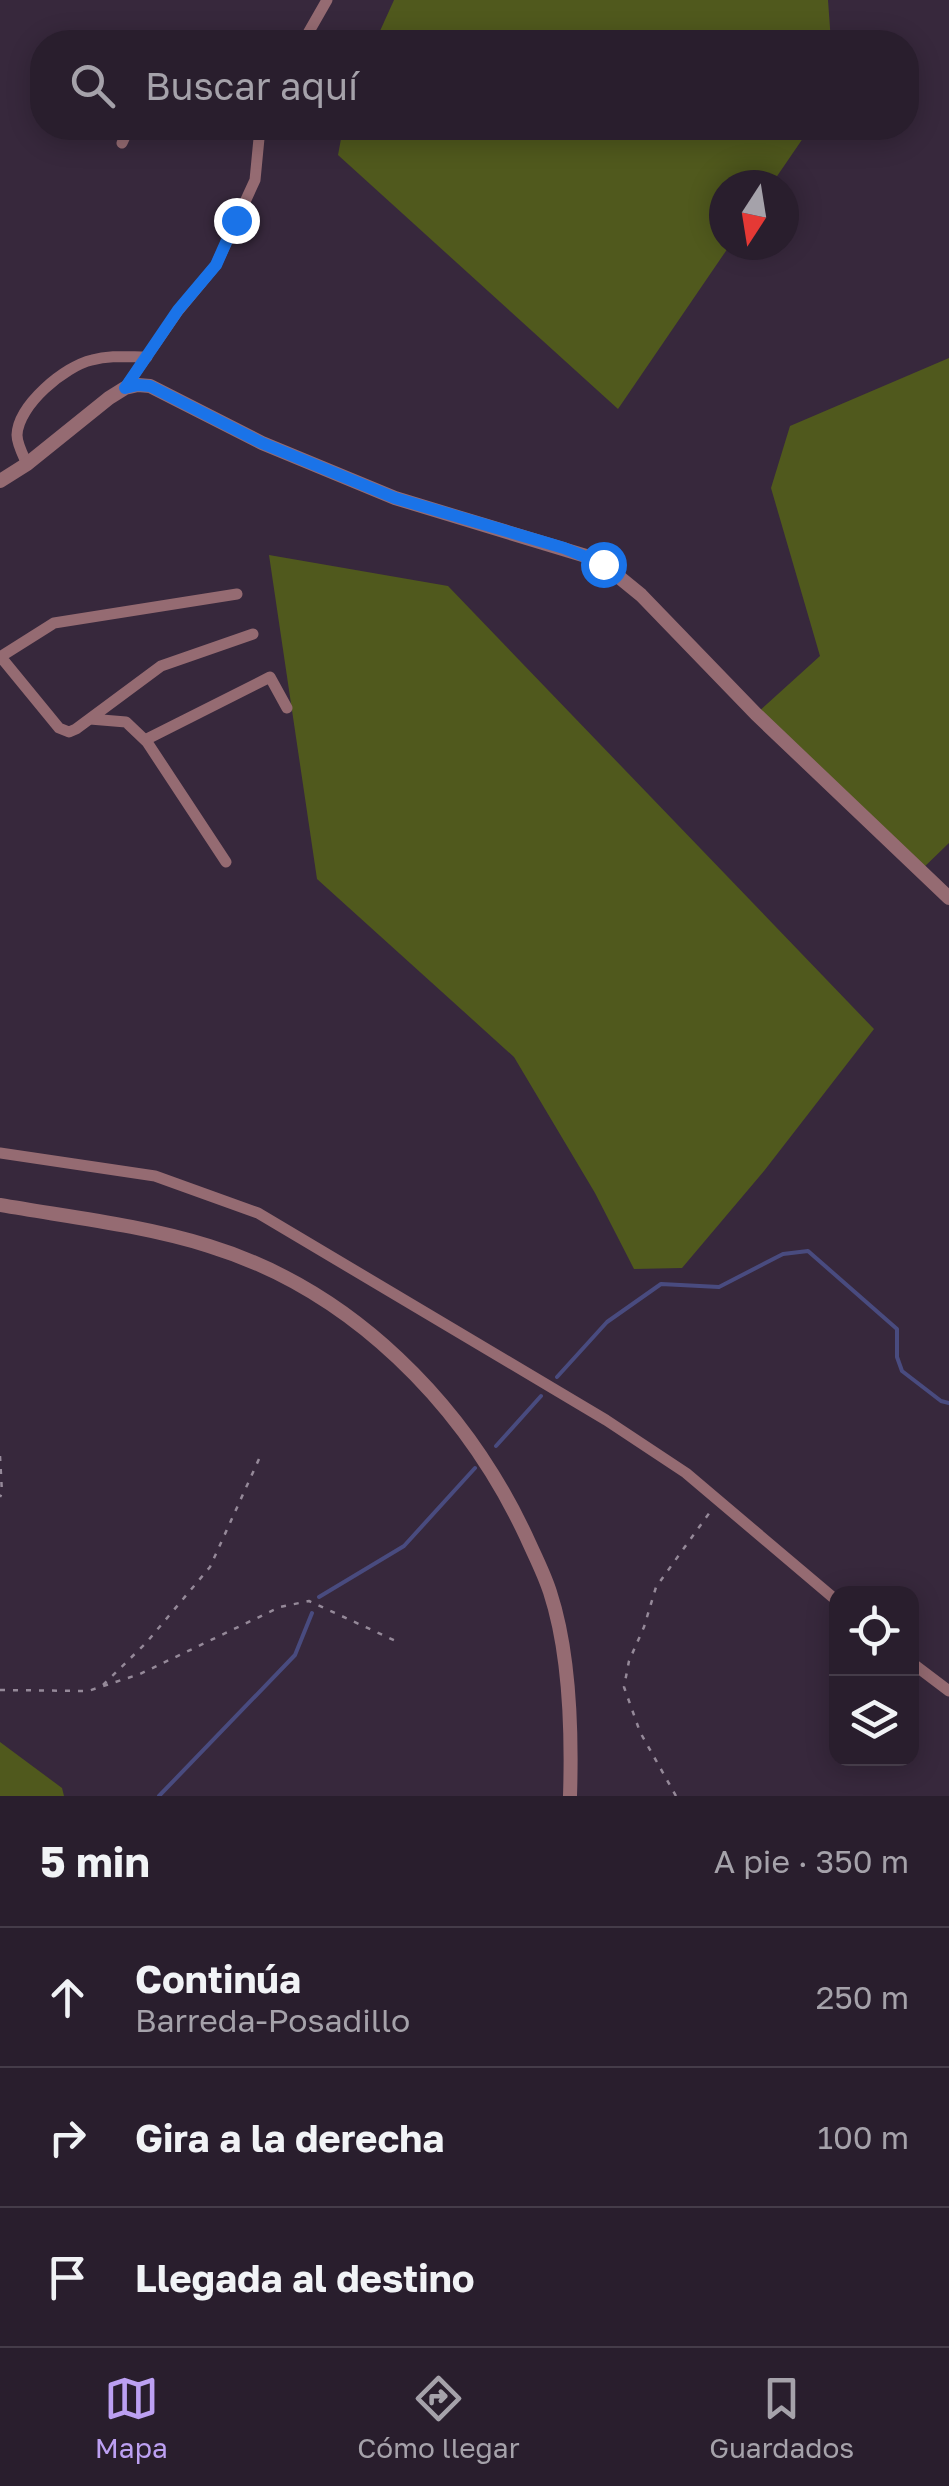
<!DOCTYPE html>
<html lang="es">
<head>
<meta charset="utf-8">
<style>
	body { margin:0; font-family:"Golos Text",sans-serif; background:#352b39; color:#f1f3f6 }
	.controls { position:absolute; right:30px; bottom:30px; display:grid; overflow:hidden; border-radius:20px; box-shadow:0 5px 25px #0003 }
	.controls button { width:90px; height:90px; display:grid; place-items:center; padding:0; border:0; border-bottom:2px solid #453c49; background:#291e2d; color:#f1f3f6; font:50px sans-serif }
	.compass { position:absolute; left:709px; top:170px; width:90px; height:90px; border-radius:50%; background:#291e2d; box-shadow:0 5px 25px #0003; rotate:192deg }
	.stop { position:absolute; width:30px; height:30px; margin:-22px; border:8px solid #1a73e8; border-radius:50%; background:#fff }
	.stop.end { background:#1a73e8; border-color:#fff; box-shadow:0 2px 10px #0008 }
	.list { margin:0; padding:0; list-style:none }
	h2 { display:flex; justify-content:space-between; align-items:center; height:130px; margin:0; padding:0 40px; font-size:42px }
	h2 small { font-size:32px; font-weight:400; color:#a5a2aa }
	.list li { display:grid; grid-template-columns:65px 1fr auto; gap:30px; align-items:center; box-sizing:border-box; height:140px; padding:0 40px; border-top:2px solid #453c49 }
	.list b { display:block; font-size:38px; white-space:nowrap }
	.list p { margin:0; font-size:32px; white-space:nowrap; color:#a5a2aa }
	.list em { font-size:32px; font-style:normal; color:#a5a2aa }
	.icon { flex:none; width:55px; height:55px; fill:none; stroke:currentColor; stroke-width:2; stroke-linecap:round; stroke-linejoin:round }
	.map { position:relative; flex:none; width:949px; height:1796px; overflow:hidden }
	.search { position:absolute; background:#291e2d; box-shadow:0 5px 25px #0003; left:30px; right:30px; top:30px; height:110px; display:flex; align-items:center; gap:25px; box-sizing:border-box; padding:0 35px; border-radius:40px; color:#a5a2aa; font-size:38px }
	.sheet { height:550px; background:#291e2d }
	nav { display:flex; justify-content:space-around; align-items:center; box-sizing:border-box; height:140px; border-top:2px solid #453c49; background:#291e2d; font-size:28px; color:#a5a2aa }
	nav a { display:grid; justify-items:center; gap:5px }
	nav .on { color:#bca0f2 }
	.map>svg:first-child { display:block }
</style>
</head>
<body>
<div class="map">
<svg width="949" height="1796" viewBox="0 0 949 1796">
	<rect width="100%" height="100%" fill="#37283c"/>
	<!-- green -->
	<path fill="#50591d" d="M 394,0 L 828,0 L 831,42 L 375,42 Z
		M 343,128 L 810,128 L 771,185 L 724,185 L 724,245 L 730,245 L 618,409 L 338,155 Z
		M 949,358 L 949,843 L 920,871 L 756,714 L 820,656 L 771,488 L 790,426 Z
		M 269,555 L 448,586 L 874,1029 L 764,1171 L 682,1268 L 634,1269 L 595,1193 L 514,1057 L 317,879 Z
		M 0,1742 L 62,1788 L 64,1796 L 0,1796 Z"/>
	<g fill="none" stroke-linecap="round" stroke-linejoin="round">
		<!-- stream -->
		<path stroke="#494b7f" stroke-width="4" d="M 557,1377 L 607,1322 L 661,1284 L 719,1287 L 783,1254 L 808,1251 L 897,1329 L 897,1357 L 902,1371 L 941,1401 L 949,1403
			M 496,1446 L 541,1396
			M 319,1597 L 404,1546 L 475,1468
			M 159,1796 L 295,1655 L 312,1613"/>
		<!-- path -->
		<path stroke="#958999" stroke-width="2.5" stroke-dasharray="5 8" stroke-linecap="butt" d="M 0,1456 L 2,1493 L 0,1497
			M 103,1685 L 146,1643 L 210,1567 L 259,1459
			M 0,1690 L 88,1691 L 140,1674 L 280,1607 L 309,1601 L 398,1642
			M 676,1796 L 640,1732 L 624,1687 L 629,1661 L 644,1627 L 656,1587 L 710,1512"/>
		<!-- minor -->
		<path stroke="#956b72" stroke-width="11" d="M 303,42 L 327,0
			M 122,143 L 129,128
			M 125,388 L 178,311 L 216,265 L 255,180 L 260,128
			M 27,464 C 23,455 17,444 17,435 C 18,405 65,366 92,360 C 110,355 128,357 147,357
			M 0,656 L 59,728 L 69,732 L 76,729 L 161,666 L 253,634
			M 0,657 L 54,623 L 237,594
			M 90,719 L 126,722 L 147,742 L 226,862
			M 145,740 L 270,677 L 287,708
			M 0,1153 L 155,1176 L 258,1213 L 606,1420 L 686,1473 L 836,1600
			M 912,1663 L 949,1691"/>
		<!-- tertiary -->
		<path stroke="#956b72" stroke-width="14" d="M 0,481 L 27,464 L 109,398 L 125,388 L 138,385 L 150,386 L 262,443 L 395,498 L 586,556 L 603,564 L 641,595 L 756,714 L 949,898
			M 0,1205 C 69,1217 142,1225 209,1246 C 352,1290 464,1404 526,1536 C 534,1554 544,1573 550,1592 C 570,1653 572,1733 570,1796"/>
	</g>
	<g fill="none" stroke-linecap="round" stroke-linejoin="round">
		<!-- route -->
		<path stroke="#1a73e8" stroke-width="12" d="M 236,220 L 216,265 L 178,310 L 125,388 L 138,385 L 150,386 L 262,443 L 395,498 L 564,548 L 603,564"/>
	</g>
</svg>
<div class="controls">
<button><svg class="icon" aria-label="locate" viewBox="0 0 24 24"><circle cx="12" cy="12" r="6"/><path d="M12 2v4M12 18v4M2 12h4M18 12h4"/></svg></button>
<button><svg class="icon" aria-label="layers" viewBox="0 0 24 24"><path d="M12 4l9 5-9 5-9-5zM3 14l9 5 9-5"/></svg></button>
</div>
<svg class="compass" viewBox="-18 -18 36 36"><path d="M0-13l5 13h-10z" fill="#e53935"/><path d="M0 13l5-13h-10z" fill="#a5a2aa"/></svg>
<div class="stop" style="left:603px;top:564px"></div>
<div class="stop end" style="left:236px;top:220px"></div>
<div class="search"><svg class="icon" aria-label="search" viewBox="0 0 24 24"><circle cx="10" cy="10" r="6"/><path d="M15 15l6 6"/></svg>Buscar aquí</div>
</div>
<section class="sheet">
<h2>5 min<small>A pie · 350 m</small></h2>
<ul class="list">
<li><svg class="icon" aria-label="ahead" viewBox="0 0 24 24"><path d="M12 20V5M6 11l6-6 6 6"/></svg><div><b>Continúa</b><p>Barreda-Posadillo</p></div><em>250 m</em></li>
<li><svg class="icon" aria-label="right" viewBox="0 0 24 24"><path d="M7 20v-9h11M14 6l5 5-5 5"/></svg><div><b>Gira a la derecha</b></div><em>100 m</em></li>
<li><svg class="icon" aria-label="arrive" viewBox="0 0 24 24"><path d="M6 21V4h12l-3 4 3 4H6"/></svg><div><b>Llegada al destino</b></div></li>
</ul>
</section>
<nav>
<a class="on"><svg class="icon" aria-label="map" viewBox="0 0 24 24"><path d="M3 6l6-2 6 2 6-2v14l-6 2-6-2-6 2zM9 4v14M15 6v14"/></svg>Mapa</a>
<a><svg class="icon" aria-label="directions" viewBox="0 0 24 24"><path d="M12 3l9 9-9 9-9-9zM9 14v-3h6M13 9l2 2-2 2"/></svg>Cómo llegar</a>
<a><svg class="icon" aria-label="saved" viewBox="0 0 24 24"><path d="M7 4h10v16l-5-4-5 4z"/></svg>Guardados</a>
</nav>
</body>
</html>
